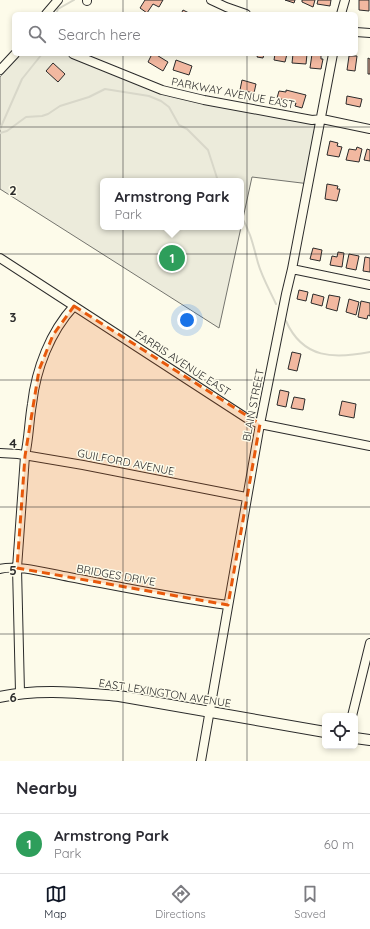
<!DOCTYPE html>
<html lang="en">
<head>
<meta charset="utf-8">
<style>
	body { margin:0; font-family:Quicksand,sans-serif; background:#f7f7f7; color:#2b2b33 }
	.controls { position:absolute; right:12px; bottom:12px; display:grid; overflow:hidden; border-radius:6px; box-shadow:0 2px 6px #0003 }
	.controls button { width:36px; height:36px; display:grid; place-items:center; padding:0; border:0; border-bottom:1px solid #e1e1e2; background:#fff; color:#2b2b33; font:20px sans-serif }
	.you { position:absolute; left:187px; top:320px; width:14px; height:14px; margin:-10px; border:3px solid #fff; border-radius:50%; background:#1a73e8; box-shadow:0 0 0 6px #1a73e833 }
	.badge { display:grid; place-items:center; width:26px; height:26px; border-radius:50%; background:#111827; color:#fff; font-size:13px; font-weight:700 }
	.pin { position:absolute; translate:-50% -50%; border:2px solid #fff; box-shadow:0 1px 4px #0006 }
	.popup { position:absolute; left:100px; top:178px; width:144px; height:52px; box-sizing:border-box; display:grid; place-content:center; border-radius:6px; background:#fff; filter:drop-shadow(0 1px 3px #0005); font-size:13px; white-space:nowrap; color:#7c7c81 }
	.popup b { font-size:15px; color:#2b2b33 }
	.popup::after { content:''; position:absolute; left:50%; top:100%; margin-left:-8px; border:8px solid transparent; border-top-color:#fff }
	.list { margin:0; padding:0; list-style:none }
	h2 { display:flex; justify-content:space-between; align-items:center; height:52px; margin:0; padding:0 16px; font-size:17px }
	h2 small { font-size:13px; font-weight:400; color:#7c7c81 }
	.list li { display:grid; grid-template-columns:26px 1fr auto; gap:12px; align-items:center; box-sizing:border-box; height:60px; padding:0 16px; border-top:1px solid #e1e1e2 }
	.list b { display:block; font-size:15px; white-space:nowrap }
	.list p { margin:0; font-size:13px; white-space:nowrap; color:#7c7c81 }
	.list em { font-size:13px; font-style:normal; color:#7c7c81 }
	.icon { flex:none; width:22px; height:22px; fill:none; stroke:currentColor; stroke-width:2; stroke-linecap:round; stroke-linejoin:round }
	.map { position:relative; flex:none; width:370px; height:761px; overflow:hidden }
	.search { position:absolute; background:#fff; box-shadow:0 2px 6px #0003; left:12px; right:12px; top:12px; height:44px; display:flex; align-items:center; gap:10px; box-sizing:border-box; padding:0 14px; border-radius:6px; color:#7c7c81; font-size:15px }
	.sheet { height:112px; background:#fff }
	nav { display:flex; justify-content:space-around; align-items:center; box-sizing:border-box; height:56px; border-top:1px solid #e1e1e2; background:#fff; font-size:11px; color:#7c7c81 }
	nav a { display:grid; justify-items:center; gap:2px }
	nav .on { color:#111827 }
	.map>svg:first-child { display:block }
</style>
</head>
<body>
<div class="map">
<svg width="370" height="761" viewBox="0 0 370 761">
	<rect width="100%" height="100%" fill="#fdfbea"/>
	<!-- green -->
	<path fill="#ecebdb" stroke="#74746e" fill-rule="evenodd" d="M 18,54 L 73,54 L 162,90 L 322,119 L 310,184 L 252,177 L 219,328 L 0,189 L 0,77 ZM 103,181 L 241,181 L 241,227 L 103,227 Z"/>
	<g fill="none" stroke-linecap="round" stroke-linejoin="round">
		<!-- stream -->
		<path stroke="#d8d7c9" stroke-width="2" d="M 56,14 L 58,9 L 74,0
			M 0,129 L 22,79 L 42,54
			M 0,133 L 7,131 L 26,117 L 42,116 L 48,114 L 60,106 L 89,97 L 105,89 L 149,96 L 161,101 L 169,107 L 179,125 L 187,129 L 208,150 L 218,181
			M 241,216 C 251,233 253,245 258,263 C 262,277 270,291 276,304
			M 286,321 C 303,359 334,359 370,352"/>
	</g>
	<!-- building -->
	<path fill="#f2b8a0" stroke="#2b2b2b" d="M 145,0 L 163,0 L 159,7 L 153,4 L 147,13 L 140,8 Z
		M 285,0 L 295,0 L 294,3 Z
		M 302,0 L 315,0 L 313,7 L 302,2 Z
		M 318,0 L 331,0 L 330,6 L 317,4 Z
		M 359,0 L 369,0 L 369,11 L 359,10 Z
		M 183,10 L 191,14 L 181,14 Z
		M 152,54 L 155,54 L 168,62 L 163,71 L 148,62 Z
		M 258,54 L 266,54 L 264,54 L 263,58 L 257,57 Z
		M 275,54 L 287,54 L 285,62 L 274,60 Z
		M 293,54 L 307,54 L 306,64 L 292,63 Z
		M 312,54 L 321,54 L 321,59 L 323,59 L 321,69 L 310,68 Z
		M 349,56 L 357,56 L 355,71 L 347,70 Z
		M 368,58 L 370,59 L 370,74 L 368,74 Z
		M 176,60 L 192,66 L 189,75 L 173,70 Z
		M 53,63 L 65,74 L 58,82 L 46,71 Z
		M 242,80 L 256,84 L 254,93 L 240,90 Z
		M 286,90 L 306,95 L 302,108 L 295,106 L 296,103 L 277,98 L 279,91 L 286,92 Z
		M 347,96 L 362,99 L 360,107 L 346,104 Z
		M 330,141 L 338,143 L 337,146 L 342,147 L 339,157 L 327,155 Z
		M 357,147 L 362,149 L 359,162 L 346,160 L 349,149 L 356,150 Z
		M 367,149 L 370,150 L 370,161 L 364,160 Z
		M 327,184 L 338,186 L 337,189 L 340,189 L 337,201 L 325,199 Z
		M 313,248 L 322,250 L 320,261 L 310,259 Z
		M 338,252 L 344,253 L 342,267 L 330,265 L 332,256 L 337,257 Z
		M 349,254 L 359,256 L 356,270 L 346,268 Z
		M 365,257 L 370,258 L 370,272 L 363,271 Z
		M 299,290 L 308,292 L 306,301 L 297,299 Z
		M 313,294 L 324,297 L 322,306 L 311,303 Z
		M 329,295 L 340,297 L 337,311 L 326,308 Z
		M 349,299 L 359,302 L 356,315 L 346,312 Z
		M 361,301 L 370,303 L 370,316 L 368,315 L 367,319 L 358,317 Z
		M 292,352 L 301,354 L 297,371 L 288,369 Z
		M 280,390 L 289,392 L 286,407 L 277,405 Z
		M 294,397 L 305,399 L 303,410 L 291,408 Z
		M 342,401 L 356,404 L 354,418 L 339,415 Z"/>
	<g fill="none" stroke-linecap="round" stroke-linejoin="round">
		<!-- minor casing -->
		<g stroke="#2b2b2b" stroke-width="10">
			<path id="minor" d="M 211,0 L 226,7 L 246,14
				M 87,1 L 87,0
				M 46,14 L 58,0
				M 341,14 L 345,0
				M 356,32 L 370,33
				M 73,54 L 162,90 L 204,100 L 312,120 L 322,119 L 370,129
				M 0,70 L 15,54
				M 0,258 L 248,419 L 260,424 L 370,446
				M 292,269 L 370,285
				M 0,453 L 18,454 L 83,465 L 246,497
				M 0,569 C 17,564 51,574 69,577 C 122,587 175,598 228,605
				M 20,692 L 17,568 L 25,456 C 29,438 29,421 32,404 C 36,369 50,332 74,306
				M 352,716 L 370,643
				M 201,761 L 260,424 L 286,294 L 292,269 L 333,54"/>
		</g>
		<!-- major casing -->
		<g stroke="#2b2b2b" stroke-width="12">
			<path id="major" d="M 0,697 C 39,688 80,693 119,696 L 325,732
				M 355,738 L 370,740"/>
		</g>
		<!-- minor -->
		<use href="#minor" stroke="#fdfbea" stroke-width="8"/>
		<!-- major -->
		<use href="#major" stroke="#fdfbea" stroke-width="10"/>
	</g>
	<!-- marked area -->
	<path fill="#e8590c" fill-opacity="0.2" stroke="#e8590c" stroke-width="3" stroke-dasharray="8 5" stroke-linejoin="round" d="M 74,306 L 260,424 L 228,605 L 17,568 L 25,456 L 39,370 L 53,335 Z"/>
	<!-- grid -->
	<path fill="none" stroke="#2b2b2b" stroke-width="1" stroke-opacity="0.55" d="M 123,0 L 123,14M 247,0 L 247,14M 123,54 L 123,761M 247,54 L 247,761M 0,127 L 370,127M 0,254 L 370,254M 0,380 L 370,380M 0,507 L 370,507M 0,634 L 370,634"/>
	<g text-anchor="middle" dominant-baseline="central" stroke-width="3" stroke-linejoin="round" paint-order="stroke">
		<!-- street labels -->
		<g font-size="11" fill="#2b2b2b" stroke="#fdfbea">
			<text transform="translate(233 93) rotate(11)">PARKWAY AVENUE EAST</text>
			<text transform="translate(183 363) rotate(33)">FARRIS AVENUE EAST</text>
			<text transform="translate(253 405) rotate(-79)">BLAIN STREET</text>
			<text transform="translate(126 462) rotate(11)">GUILFORD AVENUE</text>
			<text transform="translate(116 575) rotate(10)">BRIDGES DRIVE</text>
			<text transform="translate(165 693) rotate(9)">EAST LEXINGTON AVENUE</text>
		</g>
	</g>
	<g font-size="13" text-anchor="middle" font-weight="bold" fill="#2b2b2b" stroke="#fdfbea" stroke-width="3" stroke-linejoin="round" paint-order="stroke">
		<text x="13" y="195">2</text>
		<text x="13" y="322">3</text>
		<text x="13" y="448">4</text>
		<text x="13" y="575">5</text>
		<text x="13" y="702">6</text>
	</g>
</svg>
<div class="controls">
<button><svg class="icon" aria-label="locate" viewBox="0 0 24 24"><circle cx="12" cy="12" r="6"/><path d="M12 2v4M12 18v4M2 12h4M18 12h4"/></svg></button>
</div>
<div class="you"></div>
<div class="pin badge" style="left:172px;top:258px;background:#2e9e5b">1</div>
<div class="popup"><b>Armstrong Park</b>Park</div>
<div class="search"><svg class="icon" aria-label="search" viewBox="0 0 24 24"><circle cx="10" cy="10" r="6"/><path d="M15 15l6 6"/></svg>Search here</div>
</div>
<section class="sheet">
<h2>Nearby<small></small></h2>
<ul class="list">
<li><span class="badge" style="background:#2e9e5b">1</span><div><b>Armstrong Park</b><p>Park</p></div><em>60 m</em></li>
</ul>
</section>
<nav>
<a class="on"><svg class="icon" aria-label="map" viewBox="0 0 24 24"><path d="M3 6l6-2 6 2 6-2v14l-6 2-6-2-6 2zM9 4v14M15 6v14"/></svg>Map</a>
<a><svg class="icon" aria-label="directions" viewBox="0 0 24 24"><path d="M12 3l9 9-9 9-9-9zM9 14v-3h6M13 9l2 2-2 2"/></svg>Directions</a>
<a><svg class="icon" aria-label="saved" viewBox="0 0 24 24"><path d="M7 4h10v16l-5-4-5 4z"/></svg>Saved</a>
</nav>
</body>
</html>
